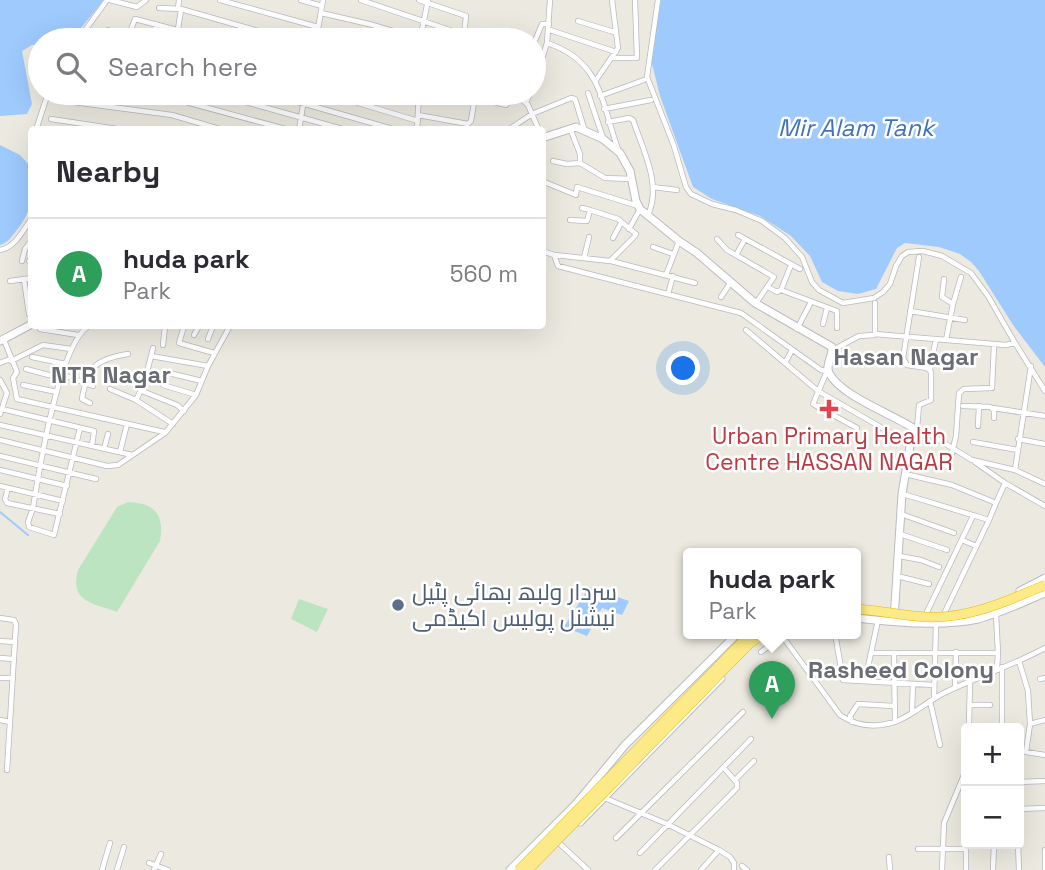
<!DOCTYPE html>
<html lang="en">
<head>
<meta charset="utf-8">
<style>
	body { margin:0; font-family:"Space Grotesk",Cairo,sans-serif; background:#f2f2f3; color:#2b2b33 }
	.controls { position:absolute; right:21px; bottom:21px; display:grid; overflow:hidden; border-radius:7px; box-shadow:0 7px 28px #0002 }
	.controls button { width:63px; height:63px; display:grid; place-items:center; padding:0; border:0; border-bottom:2px solid #e1e1e2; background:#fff; color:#2b2b33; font:35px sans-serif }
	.you { position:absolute; left:684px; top:369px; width:24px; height:24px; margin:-18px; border:5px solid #fff; border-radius:50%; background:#1a73e8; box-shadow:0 0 0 10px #1a73e833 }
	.badge { display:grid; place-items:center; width:46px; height:46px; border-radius:50%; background:#0b8043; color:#fff; font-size:23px; font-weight:700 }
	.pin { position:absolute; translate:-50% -58px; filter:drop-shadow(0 2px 4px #0008) }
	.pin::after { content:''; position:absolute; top:37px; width:24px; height:21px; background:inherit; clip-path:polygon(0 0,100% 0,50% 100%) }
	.popup { position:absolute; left:683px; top:548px; width:178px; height:91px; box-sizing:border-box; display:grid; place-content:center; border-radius:7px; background:#fff; filter:drop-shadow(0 2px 5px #0005); font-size:23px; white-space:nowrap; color:#7c7c81 }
	.popup b { font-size:26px; color:#2b2b33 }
	.popup::after { content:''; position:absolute; left:50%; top:100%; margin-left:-14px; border:14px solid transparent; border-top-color:#fff }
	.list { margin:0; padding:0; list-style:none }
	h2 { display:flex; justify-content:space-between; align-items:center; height:91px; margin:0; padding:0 28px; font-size:30px }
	h2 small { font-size:23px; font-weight:400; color:#7c7c81 }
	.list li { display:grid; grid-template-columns:46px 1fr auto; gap:21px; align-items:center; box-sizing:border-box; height:112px; padding:0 28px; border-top:2px solid #e1e1e2 }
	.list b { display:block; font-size:26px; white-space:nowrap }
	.list p { margin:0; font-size:23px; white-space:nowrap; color:#7c7c81 }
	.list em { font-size:23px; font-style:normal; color:#7c7c81 }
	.icon { flex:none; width:38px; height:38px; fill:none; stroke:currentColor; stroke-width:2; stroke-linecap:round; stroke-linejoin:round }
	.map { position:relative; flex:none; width:1045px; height:870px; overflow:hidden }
	.search { position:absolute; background:#fff; box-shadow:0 7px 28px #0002; left:28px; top:28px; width:518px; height:77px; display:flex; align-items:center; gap:18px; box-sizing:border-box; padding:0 24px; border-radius:38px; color:#7c7c81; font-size:26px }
	.panel { position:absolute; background:#fff; box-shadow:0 7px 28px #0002; left:28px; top:126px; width:518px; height:203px; border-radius:7px }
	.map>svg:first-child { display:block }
</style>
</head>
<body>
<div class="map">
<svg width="1045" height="870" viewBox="0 0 1045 870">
	<rect width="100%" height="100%" fill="#eceae0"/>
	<!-- green -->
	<path fill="#bce4c0" d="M 128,502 C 154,503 165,514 160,541 L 117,612 C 94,603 69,603 78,570 L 117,507 Z
		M 299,599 L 328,609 L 317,632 L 291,619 Z"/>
	<!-- water -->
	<path fill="#9ecafe" d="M 0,0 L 104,0 L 71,40 L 40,40 L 40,45 L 32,45 L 22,51 L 32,104 L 27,114 L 0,116 Z
		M 661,0 L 1045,0 L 1045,367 L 1013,325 L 979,271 L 971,262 L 960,254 L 939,247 L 905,243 L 897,248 L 876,289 L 858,294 L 838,291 L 822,282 L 810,256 L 791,236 L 760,216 L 712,199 L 693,187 L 660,96 L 651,60 Z
		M 0,145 L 20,155 L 32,168 C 32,196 34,209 16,231 C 11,237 8,243 0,245 Z
		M 589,587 L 629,601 L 622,615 L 602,608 L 587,636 L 564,627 Z"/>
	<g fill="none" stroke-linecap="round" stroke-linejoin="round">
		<!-- stream -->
		<path stroke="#9ecafe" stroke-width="2" d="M 0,512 L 28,535"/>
		<!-- street casing -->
		<g stroke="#b8b9bf" stroke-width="6">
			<path id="street" d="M 110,0 L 137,7 L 146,0
				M 220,0 L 318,27
				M 301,0 L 322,6
				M 361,0 L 479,40
				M 419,0 L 466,16 L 464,35
				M 658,0 L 647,77 L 674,146 L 686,187 L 691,194 L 712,204 L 736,210 L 762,221 L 785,238 L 802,257 L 812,282 L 819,290 L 843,303 L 874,298 L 883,292 L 890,284 L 896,266 L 902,256 L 908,252 L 923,251 L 942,256 L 971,273 L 988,296 L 1015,343 L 1006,345 L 875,334 L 875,303
				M 159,8 L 181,9 L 290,40
				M 178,9 L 179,0
				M 321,13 L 369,24 L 420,39
				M 578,21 L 614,32
				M 178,29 L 181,10
				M 550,30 L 616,52
				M 316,37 C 329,39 340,37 352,40
				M 78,40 L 107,0
				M 83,40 L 90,36 L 104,38 L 108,30 L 128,37
				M 127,40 L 135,19 L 215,40
				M 151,40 L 156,24
				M 316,40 L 323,0
				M 420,40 L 428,0
				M 534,43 L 542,24 L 549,24
				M 547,43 C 602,61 601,102 618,149
				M 613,58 L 637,58 L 635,0
				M 596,80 L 618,48 L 612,0
				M 534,84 L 547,43 L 550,0
				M 153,93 L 289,130
				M 213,93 L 346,130
				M 267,93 L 396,130
				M 325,93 L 418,121
				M 402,93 L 418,97
				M 438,93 L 462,98
				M 588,93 L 603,138
				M 600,96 L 644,80
				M 58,100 L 172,115 L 223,130
				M 469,101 L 470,93
				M 526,103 L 530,93
				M 604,109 L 651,100
				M 418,115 L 468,124 L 471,121 L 475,97 L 506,105 L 515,93 L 528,105 L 539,130
				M 51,119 L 124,130
				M 608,122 L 629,118 L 633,120 C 643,150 662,185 648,215
				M 570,128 L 580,154 L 580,163 L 605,178 L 632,179
				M 36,130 L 48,93
				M 299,130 L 305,93
				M 417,130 L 419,93
				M 508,130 L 532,114 L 571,98 L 575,99 L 584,128
				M 32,144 L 32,151
				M 553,161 L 567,164 L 580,163
				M 542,181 L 576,195 L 577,187 L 638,206
				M 653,187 L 677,190
				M 542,211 L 543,204
				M 570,220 L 587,221 L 590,210 L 582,208
				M 629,229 L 640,209
				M 738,235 L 800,269
				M 613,238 L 621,223
				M 717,239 L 727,250 L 774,277 L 756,303
				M 653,247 L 673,254
				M 0,250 C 15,248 23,230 32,218
				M 542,251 L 554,255 L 558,266 L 741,313 L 821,370 L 827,371 L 813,404 L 857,428
				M 555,255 L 610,261 L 635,236 L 636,234 L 618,219 L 590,210
				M 736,255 L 745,239
				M 584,258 L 589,237
				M 22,261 L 25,249 L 32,240
				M 29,261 L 32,263
				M 611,261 L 695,283
				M 791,265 L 781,290 L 837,311 L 837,328
				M 666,275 L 679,241
				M 24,279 L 29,314 L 32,313
				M 944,279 L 942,297 L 953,304
				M 10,281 L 32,278
				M 768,287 L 777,292 L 781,290
				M 668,294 L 673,276
				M 721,297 L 731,282
				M 910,311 L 965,320
				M 823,324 L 827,308
				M 184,326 L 179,343 L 214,353
				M 40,329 L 78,335
				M 797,329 L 811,302
				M 746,330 L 818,391 L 910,444
				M 194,335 L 199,326
				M 208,339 L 213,326
				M 4,340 L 17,372 L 13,378 L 17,399 L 164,432
				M 946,340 L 953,304 L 961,277
				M 1015,343 L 1045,391
				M 163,345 L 165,326
				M 153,348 L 144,384 L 136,400 L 173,424
				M 833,350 L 859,336 L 874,335
				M 151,356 L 208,366
				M 32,357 L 65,364
				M 11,361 L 43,345 L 71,349
				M 0,363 L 10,359
				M 785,363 L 792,350
				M 26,369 L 60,378
				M 930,369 L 936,339
				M 61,374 L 93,386
				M 173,374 L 202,381
				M 0,380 L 7,393 L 0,414
				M 23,385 L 57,392
				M 163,385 L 196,395
				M 110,389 L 136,400
				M 142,391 L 177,405 L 184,411
				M 90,403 L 82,399 C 87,367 96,359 128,354
				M 963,406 L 990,407 L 994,410 L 994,418
				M 993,408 L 1045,416
				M 2,409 L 94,431 L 92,446
				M 0,425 L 132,455
				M 978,426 L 979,406
				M 80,428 L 54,535 L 29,527 L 28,522 L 33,508 C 39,471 59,343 89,326
				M 914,428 L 921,429 L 972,460 L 1015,470 L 1045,484
				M 917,428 L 919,405 L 931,400 L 931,372 L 927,368 L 907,365 L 903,358 L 919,257
				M 1018,439 L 1045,444
				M 0,440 L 107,466 L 118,465 L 165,433 L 196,395 L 208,366 L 230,326
				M 973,442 L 1018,450
				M 104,449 L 108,434
				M 120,452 L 127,424
				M 0,456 L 96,479
				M 908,458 L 943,467 L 949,465 L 956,436 L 959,393 L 964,389 L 992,388 L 994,345
				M 975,462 L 1005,483 L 996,503
				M 0,470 L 67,486
				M 1015,470 L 1031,366
				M 1005,483 L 1045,506
				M 0,486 L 63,501
				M 8,488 L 5,499 L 7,503 L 60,514
				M 903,494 L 989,520 L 996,503 L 952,485 L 905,474
				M 901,514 L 954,533
				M 900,534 L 947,550
				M 962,540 L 976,546
				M 899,556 L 921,560 L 939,567
				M 897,576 L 929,584
				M 926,614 L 973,516
				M 944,614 L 989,520
				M 996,614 L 998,653
				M 0,618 L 14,620 L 16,624 L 7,770
				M 780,633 L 840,715 C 856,726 872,728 891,723 C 906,720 927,702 942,694 C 976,677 1012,666 1045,648
				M 835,633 L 843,680 L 934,685
				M 0,641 L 15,642
				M 761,652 L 782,636
				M 871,653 L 998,653 L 997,668
				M 894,653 L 895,722
				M 0,658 L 14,659
				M 1019,661 L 1028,691 L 1030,724 L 1026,752 L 1045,755
				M 0,678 L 13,678
				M 1040,679 L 1045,678
				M 865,681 L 878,620
				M 955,688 L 956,652
				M 934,698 L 936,623
				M 930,701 L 940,745
				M 969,705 L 990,705
				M 912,711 L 913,684
				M 0,720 L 10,722
				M 852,722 L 850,716 L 858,704 L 894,706
				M 1030,724 L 1045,720
				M 969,726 L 990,726
				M 969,728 L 970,680
				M 1002,728 L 1002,667
				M 735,780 L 754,761
				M 1019,782 L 1045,781
				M 1019,794 L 1019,782
				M 605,798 L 667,824 L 719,850 L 730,857 L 734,863 L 734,870
				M 1019,809 L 1045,808
				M 616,838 L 743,712
				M 559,843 L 588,870
				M 1018,844 L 1019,870
				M 918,849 L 966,849
				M 640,853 L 751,739
				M 889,857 L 890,870
				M 149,863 L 168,870
				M 742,866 L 747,870
				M 102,870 L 110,843
				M 117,870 L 124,847
				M 154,870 L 161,854
				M 655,870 L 737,788 L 737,783 L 724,768
				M 701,870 L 719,850
				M 942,870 L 944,823 L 966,770
				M 966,870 L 966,844
				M 993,870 L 994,844
				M 1045,870 L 1045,850"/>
		</g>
		<!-- secondary casing -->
		<g stroke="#b9bbc2" stroke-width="9">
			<path id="secondary" d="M 542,138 L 576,127 L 603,139 L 620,153 L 630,171 L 636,201 L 640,209 L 679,241 L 697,253 L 755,303 L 832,347 C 833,356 825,365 829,373 C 841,396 892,414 913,428 L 902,494 L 894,620
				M 0,341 L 32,324
				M 1020,591 L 1045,578
				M 856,618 C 896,622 938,627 978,619 C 1001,613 1023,602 1045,593
				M 580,822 L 721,678
				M 510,870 L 576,804 L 625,745 L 738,633"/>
		</g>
		<!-- street -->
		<use href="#street" stroke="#fff" stroke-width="4.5"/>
		<!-- secondary -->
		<use href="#secondary" stroke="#fff" stroke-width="7"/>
		<!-- highway-bridge casing -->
		<g stroke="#e9b902" stroke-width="10" stroke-linecap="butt">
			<path id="highway-bridge" d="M 856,609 C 879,610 903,616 926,617 C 969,619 1007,601 1045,585
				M 519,870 L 743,641 L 751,635
				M 528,870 L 749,644 L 765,633"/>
		</g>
		<!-- highway-bridge -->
		<use href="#highway-bridge" stroke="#fbea87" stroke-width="9"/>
	</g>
	<!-- markers -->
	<path fill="#e0444e" stroke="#fff" stroke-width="2.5" d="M825.5 398.5h7v7h7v7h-7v7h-7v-7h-7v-7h7z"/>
	<circle fill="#5c6f8a" stroke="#fff" stroke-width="2.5" cx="398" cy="605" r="7"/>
	<g text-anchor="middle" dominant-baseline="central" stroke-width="5" stroke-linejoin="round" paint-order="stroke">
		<!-- health labels -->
		<g font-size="23" fill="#be3a42" stroke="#fff">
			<text x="829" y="436">Urban Primary Health<tspan x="829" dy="26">Centre HASSAN NAGAR</tspan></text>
		</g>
		<!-- service labels -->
		<g font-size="23" fill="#4e5e75" stroke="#fff" text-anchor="start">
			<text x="412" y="592">سردار ولبھ بھائی پٹیل<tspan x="412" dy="26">نیشنل پولیس اکیڈمی</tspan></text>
		</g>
		<!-- water labels -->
		<g font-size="24" font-style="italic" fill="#4172c0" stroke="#fff">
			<text x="856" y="127">Mir Alam Tank</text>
		</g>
		<!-- neighbourhood labels -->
		<g font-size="24" font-weight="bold" fill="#6a6d73" stroke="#fff">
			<text x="906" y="356">Hasan Nagar</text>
			<text x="111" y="374">NTR Nagar</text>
			<text x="901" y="669">Rasheed Colony</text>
		</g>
	</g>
</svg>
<div class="controls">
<button>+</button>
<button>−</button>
</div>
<div class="you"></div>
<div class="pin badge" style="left:772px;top:719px;background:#2e9e5b">A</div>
<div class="popup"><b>huda park</b>Park</div>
<div class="search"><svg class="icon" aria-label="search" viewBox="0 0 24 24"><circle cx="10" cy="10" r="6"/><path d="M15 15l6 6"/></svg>Search here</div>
<section class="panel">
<h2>Nearby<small></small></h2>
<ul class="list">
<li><span class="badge" style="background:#2e9e5b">A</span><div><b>huda park</b><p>Park</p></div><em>560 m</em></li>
</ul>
</section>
</div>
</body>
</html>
